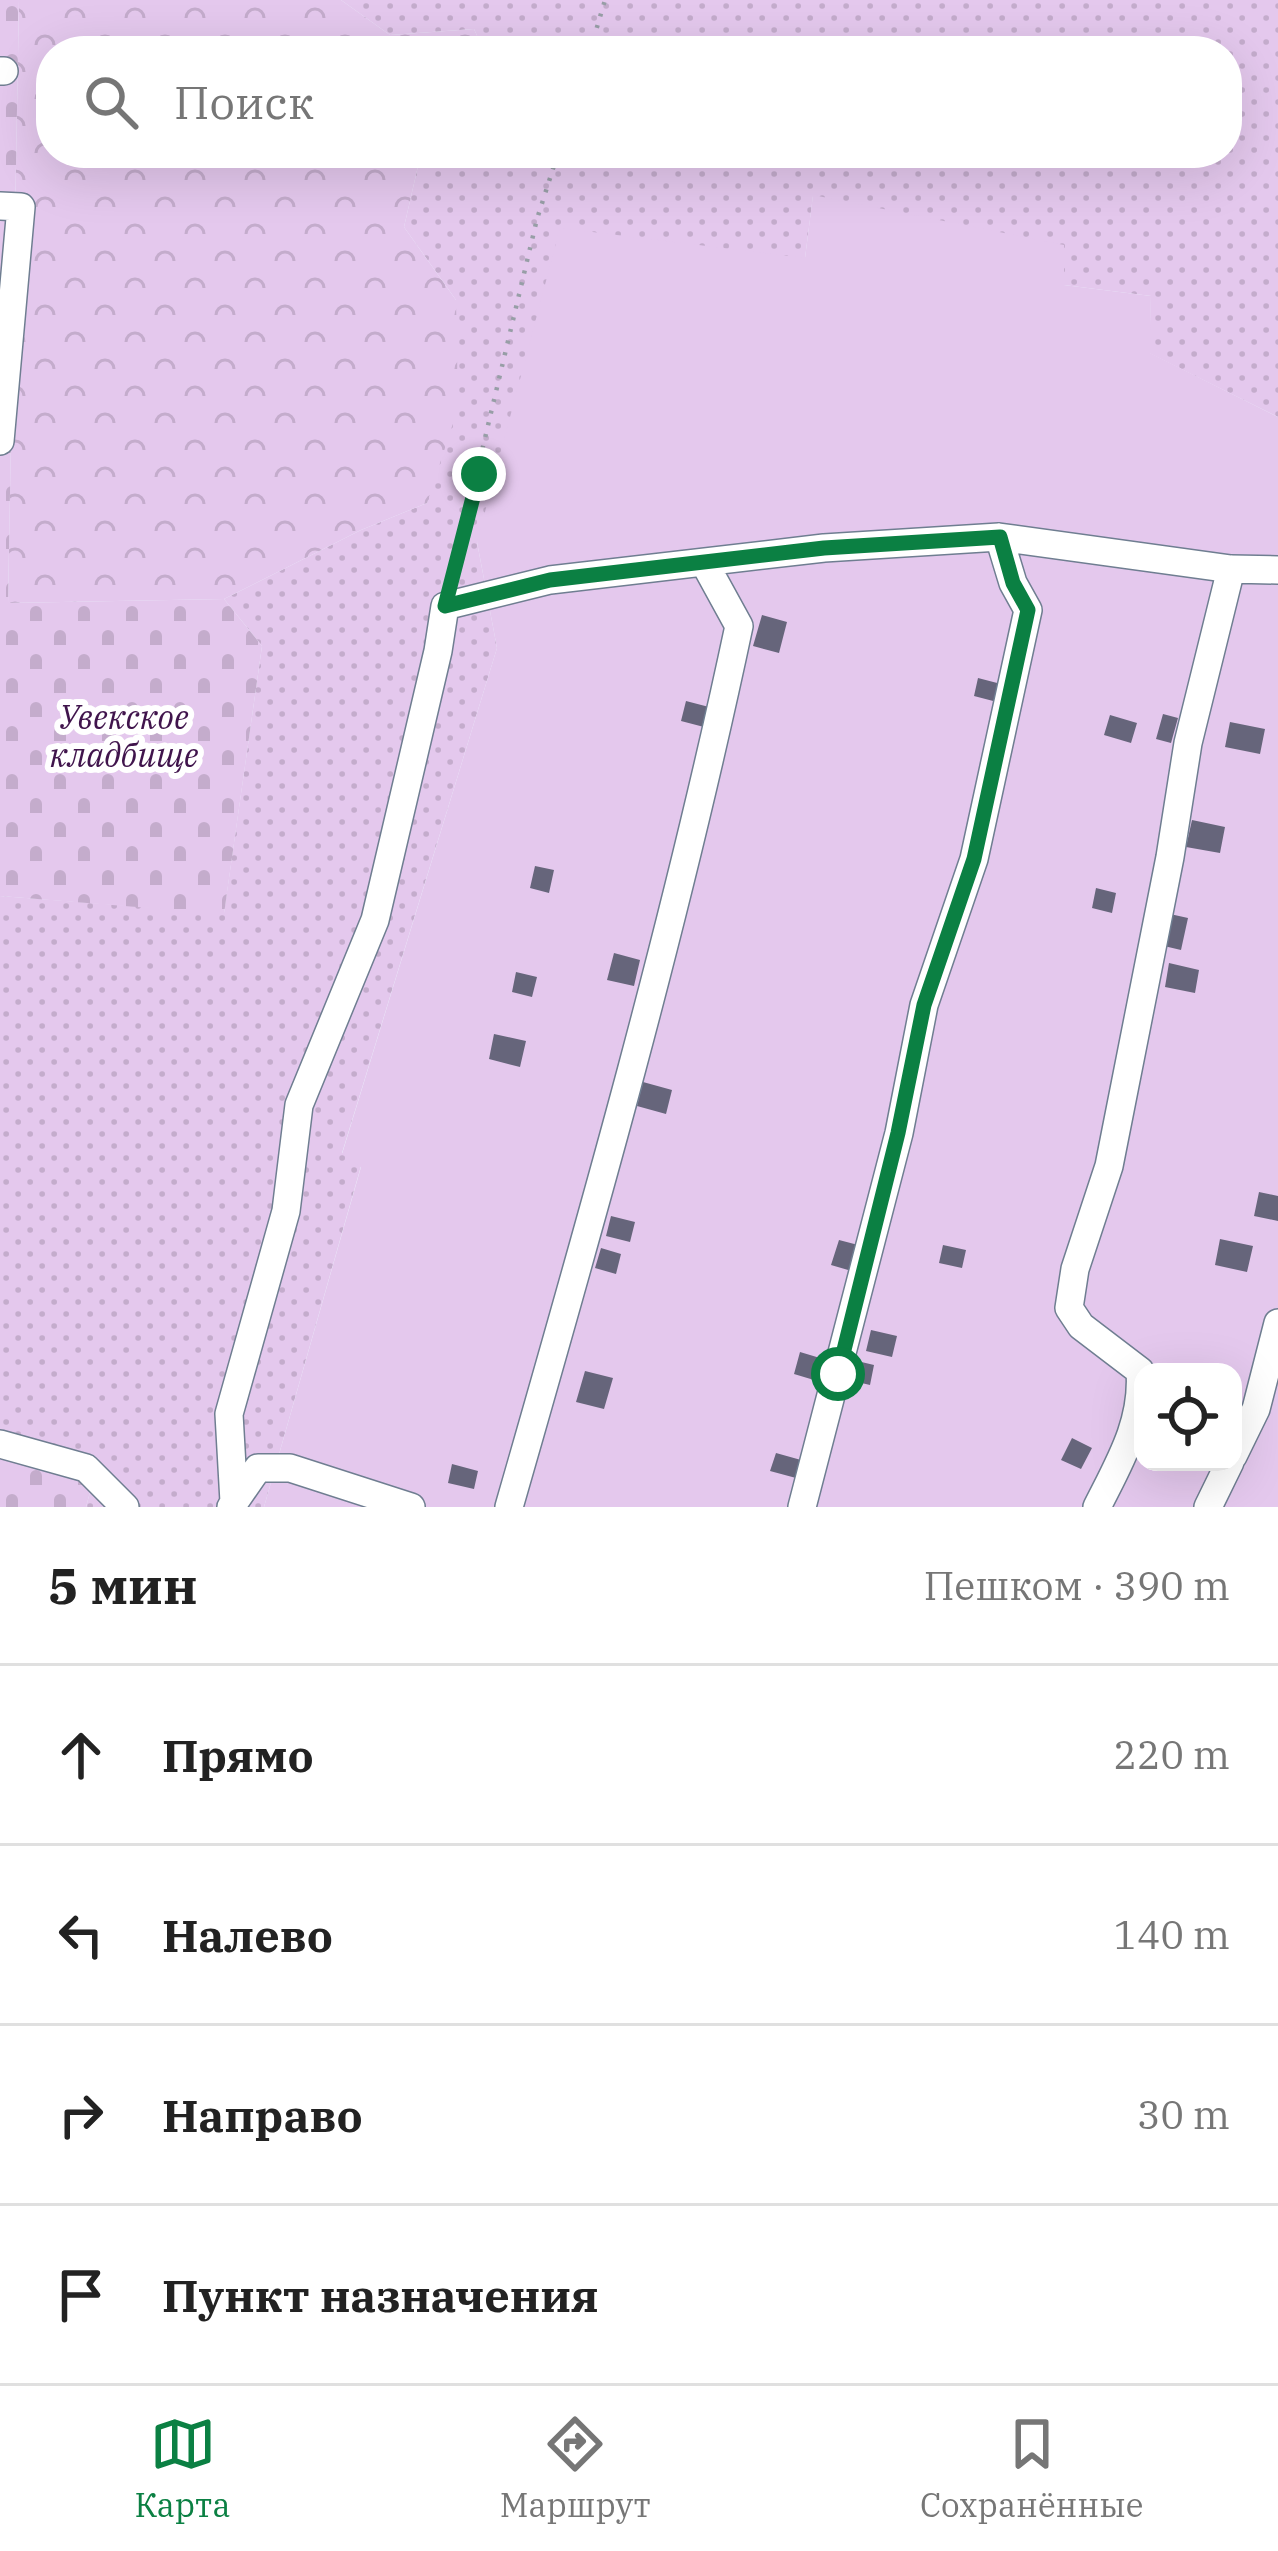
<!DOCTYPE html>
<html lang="ru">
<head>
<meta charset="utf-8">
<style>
	body { margin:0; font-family:"IBM Plex Serif",serif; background:#f2f2f2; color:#222 }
	.controls { position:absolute; right:36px; bottom:36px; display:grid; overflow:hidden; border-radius:24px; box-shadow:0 12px 48px #0002 }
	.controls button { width:108px; height:108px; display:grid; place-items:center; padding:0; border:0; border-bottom:3px solid #e0e0e0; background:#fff; color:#222; font:60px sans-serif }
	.stop { position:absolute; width:36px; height:36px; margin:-27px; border:9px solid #0b8043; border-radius:50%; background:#fff }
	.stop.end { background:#0b8043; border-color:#fff; box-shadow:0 3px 12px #0008 }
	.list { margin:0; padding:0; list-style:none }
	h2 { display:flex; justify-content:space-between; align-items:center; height:156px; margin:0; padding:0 48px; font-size:51px }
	h2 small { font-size:39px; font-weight:400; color:#767676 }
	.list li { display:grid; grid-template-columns:78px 1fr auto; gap:36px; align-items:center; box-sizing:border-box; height:180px; padding:0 48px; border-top:3px solid #e0e0e0 }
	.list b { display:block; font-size:45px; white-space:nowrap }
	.list em { font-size:39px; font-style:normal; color:#767676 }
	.icon { flex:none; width:66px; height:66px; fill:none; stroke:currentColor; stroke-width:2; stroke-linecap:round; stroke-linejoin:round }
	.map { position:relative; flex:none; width:1278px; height:1507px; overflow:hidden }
	.search { position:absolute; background:#fff; box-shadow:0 12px 48px #0002; left:36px; right:36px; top:36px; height:132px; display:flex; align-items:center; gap:30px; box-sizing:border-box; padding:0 42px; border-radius:48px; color:#767676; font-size:45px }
	.sheet { height:876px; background:#fff }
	nav { display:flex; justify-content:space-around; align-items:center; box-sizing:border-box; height:168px; border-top:3px solid #e0e0e0; background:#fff; font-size:33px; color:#767676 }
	nav a { display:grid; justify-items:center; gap:6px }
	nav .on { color:#0b8043 }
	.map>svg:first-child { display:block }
</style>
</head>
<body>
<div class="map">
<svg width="1278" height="1507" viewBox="0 0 1278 1507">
	<defs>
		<pattern id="grass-dots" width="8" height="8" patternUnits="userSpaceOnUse" patternTransform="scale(3)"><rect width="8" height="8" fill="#e4c8ed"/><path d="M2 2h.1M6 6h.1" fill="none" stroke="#c4accc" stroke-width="1.8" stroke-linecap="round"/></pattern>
		<pattern id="forest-crowns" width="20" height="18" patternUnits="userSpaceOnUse" patternTransform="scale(3)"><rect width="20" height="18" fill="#e4c8ed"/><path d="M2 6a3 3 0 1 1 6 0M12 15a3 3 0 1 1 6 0" fill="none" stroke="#c4accc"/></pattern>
		<pattern id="cemetery-stones" width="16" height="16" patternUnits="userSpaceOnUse" patternTransform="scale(3)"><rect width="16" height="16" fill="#e4c8ed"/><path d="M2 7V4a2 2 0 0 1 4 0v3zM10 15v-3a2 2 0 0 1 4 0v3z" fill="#c4accc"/></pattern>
	</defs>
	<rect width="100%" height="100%" fill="#edf4fd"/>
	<!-- grass -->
	<path fill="url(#grass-dots)" d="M 341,0 L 1278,0 L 1278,417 L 1149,353 L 1151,296 L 1064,285 L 1064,246 L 813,196 L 805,258 L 477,542 L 497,648 L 342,1153 L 361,1166 L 264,1507 L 86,1507 L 99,1459 L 0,1430 L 0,896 L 224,913 L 262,646 L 224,599 L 361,530 L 427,503 L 456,300 L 404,227 L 421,153 L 1227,153 L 1227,51 L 484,51 L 474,29 L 390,35 Z"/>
	<!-- forest -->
	<path fill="url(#forest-crowns)" d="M 19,0 L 341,0 L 390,35 L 474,29 L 484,51 L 51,51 L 51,153 L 421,153 L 404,227 L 456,300 L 458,408 L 427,503 L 361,530 L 224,599 L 8,603 Z"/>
	<!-- cemetery -->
	<path fill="url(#cemetery-stones)" d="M 0,0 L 19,0 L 8,603 L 224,599 L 262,646 L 224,914 L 0,896 Z
		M 0,1430 L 99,1459 L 86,1507 L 0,1507 Z"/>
	<!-- green -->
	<path fill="#e4c8ed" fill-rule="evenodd" d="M 813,195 L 1064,245 L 1064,285 L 1151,296 L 1150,353 L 1278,417 L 1278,1507 L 264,1507 L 361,1167 L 342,1154 L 497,648 L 477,542 L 560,228 L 805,258 ZM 1143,1372 L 1233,1372 L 1233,1462 L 1143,1462 Z"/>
	<!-- building -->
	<path fill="#66657b" d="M 762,615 L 787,622 L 779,653 L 753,646 Z
		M 978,678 L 1001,684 L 997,702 L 974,696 Z
		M 686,701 L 709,707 L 704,727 L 681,721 Z
		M 1163,714 L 1178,718 L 1171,743 L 1156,739 Z
		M 1110,715 L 1137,723 L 1131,743 L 1104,735 Z
		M 1230,722 L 1265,729 L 1260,754 L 1225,747 Z
		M 1192,820 L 1225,827 L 1220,853 L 1186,847 Z
		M 535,866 L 554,870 L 549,893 L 530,888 Z
		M 1096,888 L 1116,893 L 1112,913 L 1092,908 Z
		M 1170,914 L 1188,918 L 1181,950 L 1164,946 Z
		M 614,953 L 640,960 L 634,986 L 607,980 Z
		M 1169,963 L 1199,970 L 1195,993 L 1165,987 Z
		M 516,972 L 537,977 L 532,997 L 512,992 Z
		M 494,1034 L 526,1041 L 520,1067 L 489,1059 Z
		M 643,1082 L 672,1090 L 666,1114 L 637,1106 Z
		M 1259,1192 L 1278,1196 L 1278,1221 L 1254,1216 Z
		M 611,1216 L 635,1222 L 630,1242 L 606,1236 Z
		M 1220,1239 L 1253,1246 L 1247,1272 L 1215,1265 Z
		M 839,1240 L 862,1246 L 855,1272 L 831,1265 Z
		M 943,1245 L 966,1250 L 962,1268 L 939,1263 Z
		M 601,1248 L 621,1254 L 616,1274 L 595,1268 Z
		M 871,1330 L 897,1336 L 892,1357 L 866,1351 Z
		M 800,1352 L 820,1358 L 814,1380 L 794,1374 Z
		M 853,1360 L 874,1365 L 870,1385 L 849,1380 Z
		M 585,1371 L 613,1378 L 604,1409 L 576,1402 Z
		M 1072,1438 L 1092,1448 L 1081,1469 L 1061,1460 Z
		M 776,1453 L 801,1460 L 796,1478 L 770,1471 Z
		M 452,1464 L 478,1471 L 474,1489 L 448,1483 Z"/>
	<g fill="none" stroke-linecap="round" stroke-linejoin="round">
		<!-- minor casing -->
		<g stroke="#6f7e91" stroke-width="30">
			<path id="minor" d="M 0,71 L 4,71
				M 0,206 L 21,207 L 0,441
				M 0,1444 L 86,1468 L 125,1507
				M 1233,1456 L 1256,1409 L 1278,1323
				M 234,1502 L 229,1414 L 286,1211 L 299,1105 L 375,920 L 438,651 L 445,606 L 550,580 L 824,548 L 999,537 L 1231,569 L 1278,570
				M 231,1507 L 258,1468 L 290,1468 L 411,1507
				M 509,1507 C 593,1215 676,923 739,626 L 705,564
				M 802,1507 L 899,1133 L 924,1005 L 974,859 L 1028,610 L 1013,583 L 999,537
				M 1097,1507 C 1119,1463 1144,1422 1140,1371 L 1081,1326 L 1069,1308 L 1075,1269 L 1109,1166 L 1170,857 L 1188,743 L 1231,569
				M 1208,1507 L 1230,1462"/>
		</g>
		<!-- path -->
		<path stroke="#979ea6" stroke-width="4.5" stroke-dasharray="3 9" stroke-linecap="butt" d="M 590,51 L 605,0
			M 452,577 L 537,219 L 558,153"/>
		<!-- minor -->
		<use href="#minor" stroke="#fff" stroke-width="27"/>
	</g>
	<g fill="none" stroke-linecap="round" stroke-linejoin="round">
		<!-- route -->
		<path stroke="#0b8043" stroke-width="15" d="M 479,474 L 445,606 L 550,580 L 824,548 L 1000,537 L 1013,583 L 1028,610 L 974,859 L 924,1005 L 898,1133 L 838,1374"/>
	</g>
	<g text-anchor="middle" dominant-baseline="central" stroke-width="12" stroke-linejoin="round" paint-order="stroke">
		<!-- park labels -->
		<g font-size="33" font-style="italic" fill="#40144c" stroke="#fff">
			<text x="124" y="716">Увекское<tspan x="124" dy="38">кладбище</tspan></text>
		</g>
	</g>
</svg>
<div class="controls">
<button><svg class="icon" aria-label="locate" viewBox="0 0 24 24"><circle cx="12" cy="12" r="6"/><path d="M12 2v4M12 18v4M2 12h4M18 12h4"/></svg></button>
</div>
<div class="stop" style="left:838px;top:1374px"></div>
<div class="stop end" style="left:479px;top:474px"></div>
<div class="search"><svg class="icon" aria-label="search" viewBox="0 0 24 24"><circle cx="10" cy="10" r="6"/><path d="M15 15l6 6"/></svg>Поиск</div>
</div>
<section class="sheet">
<h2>5 мин<small>Пешком · 390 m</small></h2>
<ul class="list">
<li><svg class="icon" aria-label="ahead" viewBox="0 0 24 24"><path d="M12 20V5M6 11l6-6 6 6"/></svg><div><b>Прямо</b></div><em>220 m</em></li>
<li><svg class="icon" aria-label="left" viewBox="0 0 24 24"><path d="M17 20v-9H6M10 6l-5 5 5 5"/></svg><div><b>Налево</b></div><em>140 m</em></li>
<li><svg class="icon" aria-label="right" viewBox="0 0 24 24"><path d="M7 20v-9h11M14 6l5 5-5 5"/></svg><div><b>Направо</b></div><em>30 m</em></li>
<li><svg class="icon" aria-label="arrive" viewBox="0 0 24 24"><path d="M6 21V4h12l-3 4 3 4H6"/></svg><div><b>Пункт назначения</b></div></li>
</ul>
</section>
<nav>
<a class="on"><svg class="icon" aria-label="map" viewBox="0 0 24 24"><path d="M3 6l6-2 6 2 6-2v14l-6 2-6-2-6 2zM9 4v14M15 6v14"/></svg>Карта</a>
<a><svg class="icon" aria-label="directions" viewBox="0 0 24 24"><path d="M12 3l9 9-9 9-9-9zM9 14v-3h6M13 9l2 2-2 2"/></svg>Маршрут</a>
<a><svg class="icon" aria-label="saved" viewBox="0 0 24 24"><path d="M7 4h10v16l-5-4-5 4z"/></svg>Сохранённые</a>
</nav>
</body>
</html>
